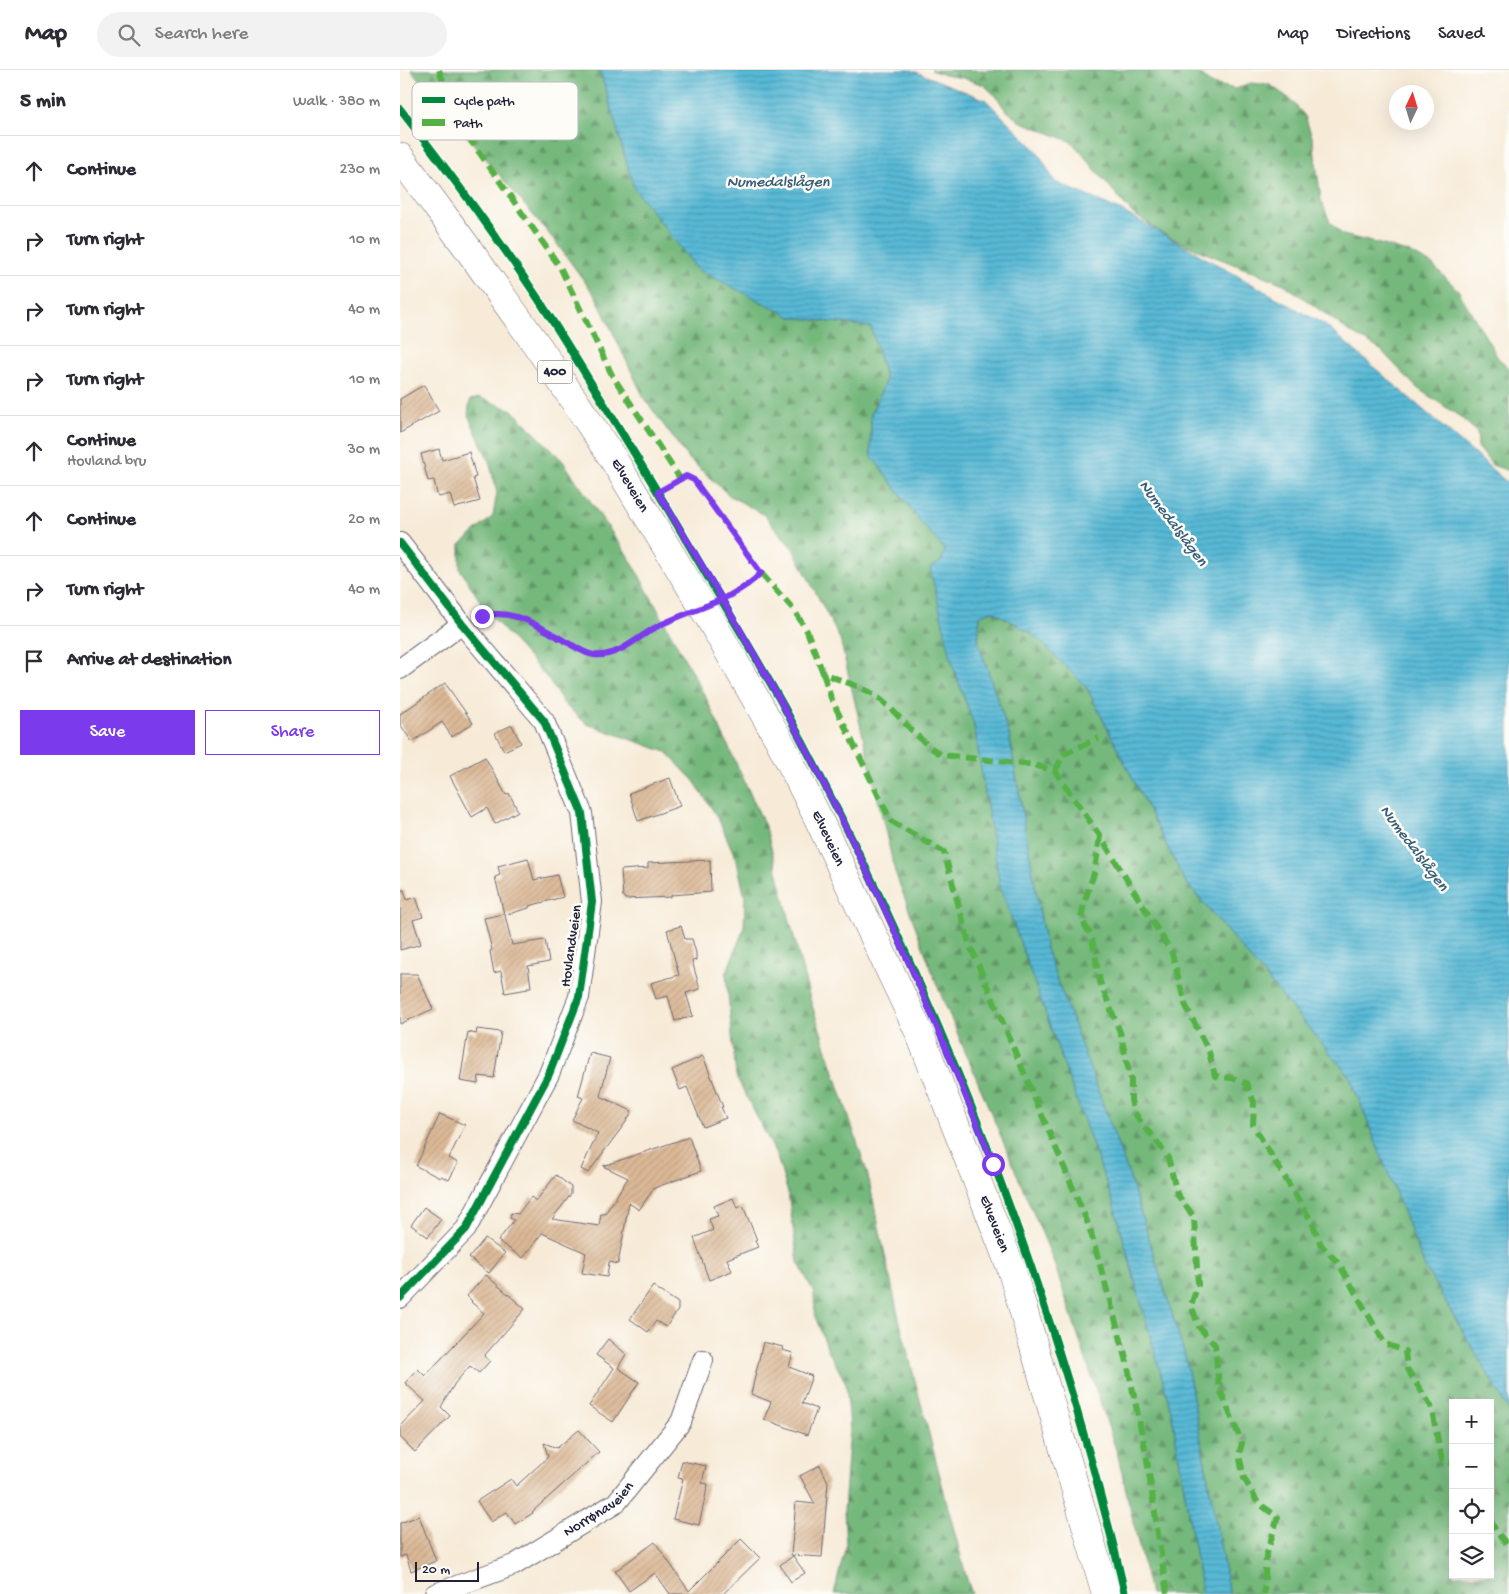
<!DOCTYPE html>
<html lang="en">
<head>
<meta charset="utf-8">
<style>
	body { margin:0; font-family:"Gochi Hand",sans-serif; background:#f2f2f3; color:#2b2b33 }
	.controls { position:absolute; right:15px; bottom:15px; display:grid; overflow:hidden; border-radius:0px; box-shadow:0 5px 20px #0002 }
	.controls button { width:45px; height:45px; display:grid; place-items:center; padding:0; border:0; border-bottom:1px solid #e1e1e2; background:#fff; color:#2b2b33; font:25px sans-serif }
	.compass { position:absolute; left:989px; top:15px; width:45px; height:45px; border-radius:50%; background:#fff; box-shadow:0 5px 20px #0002; rotate:4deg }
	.scale { position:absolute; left:15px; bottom:12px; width:64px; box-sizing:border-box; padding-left:5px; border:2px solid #22223b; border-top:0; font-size:14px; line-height:18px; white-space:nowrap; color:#22223b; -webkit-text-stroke:4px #fdfcf7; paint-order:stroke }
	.stop { position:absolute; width:15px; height:15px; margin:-11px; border:4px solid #7c3aed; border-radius:50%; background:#fff }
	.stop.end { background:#7c3aed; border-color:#fff; box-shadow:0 1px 5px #0008 }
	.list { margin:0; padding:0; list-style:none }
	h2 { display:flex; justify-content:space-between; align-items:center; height:65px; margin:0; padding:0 20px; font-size:21px }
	h2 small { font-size:16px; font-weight:400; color:#7c7c81 }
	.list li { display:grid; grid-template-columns:32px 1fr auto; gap:15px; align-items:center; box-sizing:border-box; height:70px; padding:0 20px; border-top:1px solid #e1e1e2 }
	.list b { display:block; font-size:19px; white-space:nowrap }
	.list p { margin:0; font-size:16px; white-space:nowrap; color:#7c7c81 }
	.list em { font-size:16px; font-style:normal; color:#7c7c81 }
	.actions { display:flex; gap:10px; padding:15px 20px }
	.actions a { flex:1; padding:11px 0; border:1px solid #7c3aed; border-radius:0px; text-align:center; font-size:18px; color:#7c3aed }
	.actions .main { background:#7c3aed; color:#fff }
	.icon { flex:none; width:28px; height:28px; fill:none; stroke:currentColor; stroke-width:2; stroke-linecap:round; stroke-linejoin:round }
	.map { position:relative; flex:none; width:1109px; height:1524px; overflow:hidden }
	header { display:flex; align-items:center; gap:30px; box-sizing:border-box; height:70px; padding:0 25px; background:#fff; border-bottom:1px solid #e1e1e2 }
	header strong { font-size:24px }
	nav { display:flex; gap:28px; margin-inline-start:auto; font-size:18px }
	.search { width:350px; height:45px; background:#f2f2f3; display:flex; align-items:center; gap:12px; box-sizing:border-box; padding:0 18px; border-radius:28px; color:#7c7c81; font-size:19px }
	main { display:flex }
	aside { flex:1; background:#fff }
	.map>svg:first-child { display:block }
</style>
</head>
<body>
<header>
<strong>Map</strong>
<div class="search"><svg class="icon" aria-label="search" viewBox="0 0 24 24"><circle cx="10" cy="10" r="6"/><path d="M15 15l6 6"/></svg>Search here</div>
<nav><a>Map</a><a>Directions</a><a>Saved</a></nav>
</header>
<main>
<aside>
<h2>5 min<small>Walk · 380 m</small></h2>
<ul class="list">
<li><svg class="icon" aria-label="ahead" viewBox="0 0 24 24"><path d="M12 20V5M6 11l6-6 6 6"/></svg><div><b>Continue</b></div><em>230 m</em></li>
<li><svg class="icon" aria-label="right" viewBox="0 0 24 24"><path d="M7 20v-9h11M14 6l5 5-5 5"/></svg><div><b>Turn right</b></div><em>10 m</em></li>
<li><svg class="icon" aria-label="right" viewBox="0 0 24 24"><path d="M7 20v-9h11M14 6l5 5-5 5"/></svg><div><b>Turn right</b></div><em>40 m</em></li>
<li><svg class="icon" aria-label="right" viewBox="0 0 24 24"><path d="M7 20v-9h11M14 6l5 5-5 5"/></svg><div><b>Turn right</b></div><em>10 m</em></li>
<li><svg class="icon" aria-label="ahead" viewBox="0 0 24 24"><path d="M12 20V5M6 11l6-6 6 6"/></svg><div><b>Continue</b><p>Hovland bru</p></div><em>30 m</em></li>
<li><svg class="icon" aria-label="ahead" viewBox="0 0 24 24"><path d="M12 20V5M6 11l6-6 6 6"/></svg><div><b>Continue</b></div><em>20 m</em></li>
<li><svg class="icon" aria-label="right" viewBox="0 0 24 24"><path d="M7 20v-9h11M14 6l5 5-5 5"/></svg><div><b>Turn right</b></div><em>40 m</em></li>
<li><svg class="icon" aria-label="arrive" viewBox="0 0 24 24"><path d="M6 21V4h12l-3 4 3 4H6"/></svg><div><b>Arrive at destination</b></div></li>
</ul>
<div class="actions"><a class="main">Save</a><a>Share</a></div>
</aside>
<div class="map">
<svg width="1109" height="1524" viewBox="0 0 1109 1524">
	<defs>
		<pattern id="forest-firs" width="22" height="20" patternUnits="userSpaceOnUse" patternTransform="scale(1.25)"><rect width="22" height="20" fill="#75b87b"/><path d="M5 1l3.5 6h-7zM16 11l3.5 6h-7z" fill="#609566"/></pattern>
		<pattern id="water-rules" width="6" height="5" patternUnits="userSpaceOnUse" patternTransform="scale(1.25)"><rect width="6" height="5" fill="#58b9d6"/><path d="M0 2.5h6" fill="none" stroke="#4896af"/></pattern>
		<pattern id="building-hatch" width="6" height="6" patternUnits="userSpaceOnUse" patternTransform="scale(1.25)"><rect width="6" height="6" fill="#dcb997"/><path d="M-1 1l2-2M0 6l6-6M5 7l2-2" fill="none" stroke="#bc9f83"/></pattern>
	</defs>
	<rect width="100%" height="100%" fill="#fdfcf7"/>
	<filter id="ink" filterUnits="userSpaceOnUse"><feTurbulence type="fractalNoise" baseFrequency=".02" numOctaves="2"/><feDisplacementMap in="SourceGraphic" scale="10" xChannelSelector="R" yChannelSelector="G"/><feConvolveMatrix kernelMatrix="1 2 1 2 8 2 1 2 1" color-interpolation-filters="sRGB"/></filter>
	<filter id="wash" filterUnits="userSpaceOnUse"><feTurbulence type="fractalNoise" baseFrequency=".0096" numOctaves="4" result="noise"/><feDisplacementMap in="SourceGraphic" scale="20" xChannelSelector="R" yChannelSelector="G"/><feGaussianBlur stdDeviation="1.12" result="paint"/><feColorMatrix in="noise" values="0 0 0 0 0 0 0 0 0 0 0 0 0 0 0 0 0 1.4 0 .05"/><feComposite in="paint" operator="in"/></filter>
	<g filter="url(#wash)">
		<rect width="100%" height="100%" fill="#f7ebd8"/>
		<!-- forest -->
		<path fill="url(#forest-firs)" stroke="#4c6d5b" fill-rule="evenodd" d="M 11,0 L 200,0 L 234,118 L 391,247 L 471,257 L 486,310 L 471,344 L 471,385 L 520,451 L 545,480 L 541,492 L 553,596 L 574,655 L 600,816 L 713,1132 L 771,1340 L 802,1524 L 750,1524 L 718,1386 L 652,1187 L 539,920 L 495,802 L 440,569 L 393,479 L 363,444 L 330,426 L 287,387 L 244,328 L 196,227 L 155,171 Z
			M 531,0 L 795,0 L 812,14 L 836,19 L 851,13 L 870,15 L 890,29 L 905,46 L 913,70 L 921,130 L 930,152 L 943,165 L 984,175 L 1013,184 L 1033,195 L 1058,220 L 1098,288 L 1109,298 L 1109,401 L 1092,395 L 1078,377 L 1077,362 L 1059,346 L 1017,318 L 981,280 L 950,262 L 884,214 L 790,177 L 760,162 L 732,143 L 672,72 L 619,51 L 604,38 L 597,27 L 584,15 L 563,8 L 544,5 Z
			M 80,328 L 112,340 L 162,390 L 230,489 L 305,626 L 366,758 L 410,929 L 467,1102 L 499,1249 L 566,1506 L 572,1524 L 434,1524 L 446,1475 L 444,1440 L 450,1358 L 446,1313 L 428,1280 L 415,1246 L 414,1223 L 398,1192 L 388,1123 L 376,1084 L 336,1006 L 326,904 L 344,858 L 345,828 L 337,791 L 318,748 L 294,711 L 266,682 L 187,654 L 165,635 L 147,608 L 85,539 L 60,499 L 60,475 L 93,446 L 97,422 L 89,391 L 68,345 L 70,330 Z
			M 593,541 L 634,565 L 687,618 L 784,810 L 950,1007 L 1025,1197 L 1109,1340 L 1109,1524 L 829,1524 L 786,1289 L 730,1108 L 646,879 L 609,664 L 578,571 L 580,545 ZM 1053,1333 L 1090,1333 L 1090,1505 L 1053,1505 Z"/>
		<!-- water -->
		<path fill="url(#water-rules)" stroke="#3d6e88" d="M 200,0 L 511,0 L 586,30 L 637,81 L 655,112 L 720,140 L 925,255 L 1109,414 L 1109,1340 L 1025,1197 L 950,1007 L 784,810 L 687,618 L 634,565 L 593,541 L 580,545 L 578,571 L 609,664 L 646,879 L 730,1108 L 786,1289 L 829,1524 L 802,1524 L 771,1340 L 713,1132 L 600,816 L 574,655 L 553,596 L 530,498 L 541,492 L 545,480 L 520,451 L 471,385 L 471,344 L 486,310 L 471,257 L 391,247 L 297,199 L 234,118 Z"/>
		<g id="blocks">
			<!-- building -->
			<path fill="url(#building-hatch)" d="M 24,315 L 39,341 L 0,363 L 0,329 Z
				M 39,379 L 42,390 L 69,382 L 76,407 L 73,408 L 80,431 L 54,438 L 50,424 L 39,427 L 37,424 L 34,410 L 28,411 L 21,384 Z
				M 45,613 L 73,653 L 52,667 L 42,652 L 12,672 L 0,654 L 0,644 Z
				M 112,655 L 121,673 L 104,681 L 95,663 Z
				M 85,687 L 106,725 L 109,723 L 118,741 L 95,754 L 87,738 L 72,747 L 50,706 Z
				M 270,708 L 280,736 L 238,751 L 229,723 Z
				M 128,788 L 134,810 L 157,805 L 163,827 L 129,836 L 129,838 L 105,845 L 112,875 L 145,870 L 149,892 L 128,896 L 131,917 L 127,917 L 128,919 L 105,923 L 101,901 L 94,903 L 90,881 L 92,880 L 84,848 L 104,844 L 95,807 L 100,805 L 98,796 Z
				M 310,790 L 311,822 L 271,825 L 271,827 L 225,829 L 223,827 L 221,800 L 248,798 L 248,793 Z
				M 0,820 L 4,820 L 7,830 L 16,827 L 23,847 L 13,850 L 21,874 L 0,880 Z
				M 281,856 L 285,869 L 292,869 L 296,883 L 296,890 L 292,891 L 300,919 L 286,923 L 293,946 L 275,951 L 268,926 L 256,929 L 251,913 L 279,905 L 267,860 Z
				M 0,904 L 17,904 L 33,939 L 0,954 Z
				M 77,959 L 101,962 L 94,1008 L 79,1006 L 78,1014 L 60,1011 L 68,962 L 76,964 Z
				M 190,983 L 210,988 L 200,1026 L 232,1041 L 226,1052 L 188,1103 L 181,1099 L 198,1063 L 172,1050 L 183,1028 L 178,1026 Z
				M 303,986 L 323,1037 L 321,1037 L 326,1048 L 303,1057 L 287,1017 L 280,1020 L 272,1000 Z
				M 40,1044 L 65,1055 L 49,1088 L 58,1093 L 49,1110 L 41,1106 L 40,1108 L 16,1096 Z
				M 289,1067 L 301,1101 L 254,1118 L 239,1140 L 229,1133 L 218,1194 L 209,1192 L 207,1207 L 182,1203 L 186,1183 L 142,1163 L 123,1188 L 98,1171 L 114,1150 L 110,1148 L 111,1143 L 118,1144 L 131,1127 L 136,1131 L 156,1105 L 171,1117 L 171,1124 L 152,1149 L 199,1156 L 201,1144 L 205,1144 L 228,1108 L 203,1096 Z
				M 333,1128 L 337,1138 L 343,1136 L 357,1170 L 355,1171 L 358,1177 L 327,1189 L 332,1201 L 309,1210 L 294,1168 L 313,1160 L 309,1149 L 318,1146 L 314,1136 Z
				M 24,1137 L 41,1149 L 28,1167 L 11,1155 Z
				M 85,1168 L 105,1183 L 89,1203 L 69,1188 Z
				M 86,1205 L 125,1239 L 84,1286 L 90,1291 L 79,1303 L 70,1296 L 55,1313 L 41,1337 L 50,1346 L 15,1382 L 0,1367 L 0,1357 L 25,1331 L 5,1313 L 18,1299 L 25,1306 L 84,1243 L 71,1232 L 72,1231 L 67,1226 Z
				M 253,1216 L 278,1233 L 278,1240 L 266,1257 L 256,1251 L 248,1262 L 230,1249 Z
				M 208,1269 L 226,1284 L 218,1298 L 239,1312 L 213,1352 L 189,1336 L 214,1298 L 196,1285 Z
				M 363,1272 L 383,1277 L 382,1280 L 393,1283 L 389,1297 L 412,1306 L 402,1333 L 417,1339 L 407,1365 L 364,1349 L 371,1332 L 351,1324 Z
				M 179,1360 L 199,1382 L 132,1442 L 133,1443 L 115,1454 L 107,1442 L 91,1452 L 77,1431 L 111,1409 L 116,1416 L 148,1387 L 144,1373 L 157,1378 Z
				M 282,1391 L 306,1396 L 302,1413 L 308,1414 L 299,1455 L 273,1449 L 283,1409 L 278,1408 Z
				M 420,1395 L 428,1412 L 422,1487 L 391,1485 L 396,1432 L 415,1434 L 400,1406 Z
				M 19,1446 L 36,1491 L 11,1501 L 6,1485 L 0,1487 L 0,1453 Z
				M 341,1469 L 360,1488 L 323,1524 L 270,1524 L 255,1503 L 229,1521 L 215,1501 L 255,1472 L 289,1521 Z
				M 393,1486 L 405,1503 L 391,1512 L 380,1495 Z"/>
		</g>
	</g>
	<g filter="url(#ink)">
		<use href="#blocks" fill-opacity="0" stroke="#6d6872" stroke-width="1"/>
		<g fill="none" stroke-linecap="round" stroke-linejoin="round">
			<!-- minor casing -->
			<g stroke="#6d6872" stroke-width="22">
				<g id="minor">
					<path d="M 0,473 L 62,554 L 144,651 L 182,743 L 192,832 L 179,927 L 149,1004 L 66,1159 L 0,1228"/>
					<path d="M 0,599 L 62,554"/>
					<path id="s1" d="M 35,1524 L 114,1495 L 216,1433 L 281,1352 L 303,1290"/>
				</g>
			</g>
			<!-- highway casing -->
			<g stroke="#6d6872" stroke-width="29">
				<g id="highway">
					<path id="s2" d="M 0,87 L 66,176 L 141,281 L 212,387 L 310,549 L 378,668 L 417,746 L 519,962 L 611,1198 L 706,1524"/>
				</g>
			</g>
			<!-- path -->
			<path stroke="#6d6872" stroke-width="3" stroke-dasharray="4 4" stroke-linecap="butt" d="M 260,421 L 286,407 L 294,410 L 361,503 L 353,511 L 337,521
				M 82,546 C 131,531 171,594 207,584 C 226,579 242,566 258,556"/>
			<!-- minor -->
			<use href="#minor" stroke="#fff" stroke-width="20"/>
			<!-- highway -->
			<use href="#highway" stroke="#fff" stroke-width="28"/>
			<!-- path-bridge -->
			<path stroke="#6d6872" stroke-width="3" stroke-dasharray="4 4" stroke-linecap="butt" d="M 258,556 L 337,521"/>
			<!-- quiet -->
			<path stroke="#55b146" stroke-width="6" stroke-dasharray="12 6" stroke-linecap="butt" d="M 39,0 L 60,55 L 160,197 L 212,305 L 281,410
				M 361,503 L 394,540 L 407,561 L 423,603 C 436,609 466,618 476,626 C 500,644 517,671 542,685 L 634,695 L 655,701 L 700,766 L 772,883 L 785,934 L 809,982 L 815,1006 L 831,1008 L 846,1013 L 854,1032 L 853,1055 L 912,1152 L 921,1175 L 939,1194 L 985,1274 L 1005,1281 L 1007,1299 L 1031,1336 L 1042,1390 L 1053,1394
				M 423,603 L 431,628 L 491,751 L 544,782 L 569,873 L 689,1156 L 726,1288 L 746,1383 L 767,1524
				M 655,701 L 664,684 L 699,668
				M 700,766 L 695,800 L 685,830 L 681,848 L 692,868 L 700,912 L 720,962 L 731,1010 L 731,1030 L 733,1040 L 743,1056 L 753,1066 L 768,1088 L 777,1124 L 794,1147 L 798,1215 L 791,1235 L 799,1257 L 815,1275 L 819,1317 L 842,1373 L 839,1385 L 844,1408 L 858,1433 L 878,1447 L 866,1486 L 864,1524
				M 1090,1449 L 1096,1461 L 1109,1477"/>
			<!-- cycleway casing -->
			<g stroke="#fdfcf7" stroke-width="11">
				<path id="cycleway" d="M 0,39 C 46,98 91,158 133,221 C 153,251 172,282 191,313 C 228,372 264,432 299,492 C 327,540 357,588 384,637 C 534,916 654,1215 725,1524
					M 0,473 L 62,554 L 144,651 L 182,743 L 192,832 L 179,927 L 149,1004 L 66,1159 L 0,1228"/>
			</g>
			<!-- cycleway -->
			<use href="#cycleway" stroke="#00873e" stroke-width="8"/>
		</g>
	</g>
	<g fill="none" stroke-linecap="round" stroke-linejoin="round" filter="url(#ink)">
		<!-- route -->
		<path stroke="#7c3aed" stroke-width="6" d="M 82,546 C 114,537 143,559 170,574 C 178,578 185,584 194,585 C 219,588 239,565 260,555 C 293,539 335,530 361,503 L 294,410 L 286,406 L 258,422 C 300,492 343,562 382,634 C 463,782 531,937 593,1094"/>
	</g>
	<g text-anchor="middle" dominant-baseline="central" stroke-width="5" stroke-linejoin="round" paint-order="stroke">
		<!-- shield labels -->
		<rect fill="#fdfcf7" stroke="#646373" stroke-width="1" x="137.5" y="290.5" width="35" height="23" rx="4"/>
		<g font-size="14" font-weight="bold" fill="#22223b">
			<text x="155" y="302">400</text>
		</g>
		<!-- street labels -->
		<g font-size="15" fill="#22223b" stroke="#fdfcf7">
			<text stroke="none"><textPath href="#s2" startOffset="401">Elveveien</textPath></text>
			<text stroke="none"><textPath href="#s2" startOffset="806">Elveveien</textPath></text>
			<text transform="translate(172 876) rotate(-82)">Hovlandveien</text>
			<text stroke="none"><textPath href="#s2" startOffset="1226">Elveveien</textPath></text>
			<text stroke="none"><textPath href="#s1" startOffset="186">Norrønaveien</textPath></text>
		</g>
		<!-- water labels -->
		<g font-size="16" font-style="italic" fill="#385e79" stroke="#fdfcf7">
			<text x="378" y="113">Numedalslågen</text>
			<text transform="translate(772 454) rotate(53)">Numedalslågen</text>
			<text transform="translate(1013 779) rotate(53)">Numedalslågen</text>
		</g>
	</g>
	<!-- legend -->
	<rect x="12" y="12" width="166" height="58" rx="8" fill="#fdfcf7" stroke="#bbbbbf" stroke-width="1"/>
	<rect x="22" y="27" width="23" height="6" fill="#00873e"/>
	<rect x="22" y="49" width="23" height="7" fill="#55b146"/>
	<g font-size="14" fill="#22223b">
		<text x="54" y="35">Cycle path</text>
		<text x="54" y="57">Path</text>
	</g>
</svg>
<div class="controls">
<button>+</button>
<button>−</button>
<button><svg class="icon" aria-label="locate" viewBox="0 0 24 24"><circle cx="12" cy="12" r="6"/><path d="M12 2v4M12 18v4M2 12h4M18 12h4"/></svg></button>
<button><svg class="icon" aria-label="layers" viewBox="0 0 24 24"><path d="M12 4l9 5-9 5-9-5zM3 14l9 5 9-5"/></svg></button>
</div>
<svg class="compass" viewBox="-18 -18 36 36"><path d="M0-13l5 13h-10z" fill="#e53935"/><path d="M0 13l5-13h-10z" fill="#7c7c81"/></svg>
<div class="scale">20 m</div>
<div class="stop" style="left:593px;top:1094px"></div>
<div class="stop end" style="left:82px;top:546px"></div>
</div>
</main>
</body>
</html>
